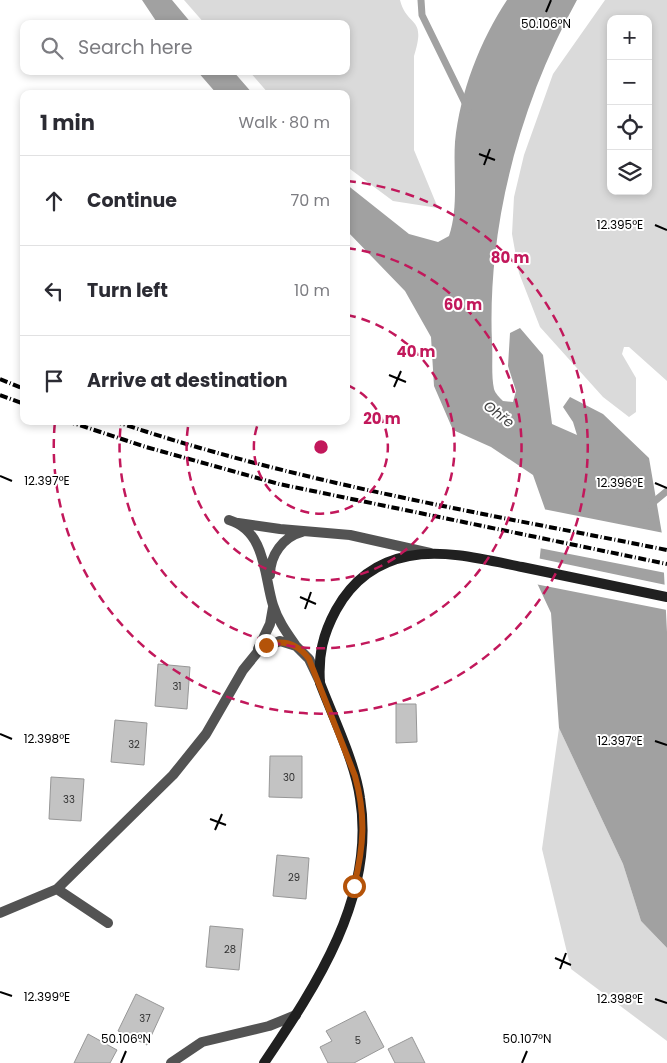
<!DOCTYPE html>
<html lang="en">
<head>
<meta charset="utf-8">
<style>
	body { margin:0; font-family:Poppins,sans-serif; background:#f7f7f7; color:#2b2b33 }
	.controls { position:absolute; right:15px; top:15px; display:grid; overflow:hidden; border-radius:10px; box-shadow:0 2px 8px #0003 }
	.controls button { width:45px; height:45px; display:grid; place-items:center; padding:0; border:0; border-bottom:1px solid #e1e1e2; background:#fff; color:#2b2b33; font:25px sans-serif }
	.stop { position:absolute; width:15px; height:15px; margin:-11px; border:4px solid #b45309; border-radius:50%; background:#fff }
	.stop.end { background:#b45309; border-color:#fff; box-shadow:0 1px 5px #0008 }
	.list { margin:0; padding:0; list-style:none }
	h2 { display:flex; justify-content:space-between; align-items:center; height:65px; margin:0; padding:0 20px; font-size:21px }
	h2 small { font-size:16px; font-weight:400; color:#7c7c81 }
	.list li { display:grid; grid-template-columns:32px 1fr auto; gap:15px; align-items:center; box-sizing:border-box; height:90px; padding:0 20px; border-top:1px solid #e1e1e2 }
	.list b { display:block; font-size:19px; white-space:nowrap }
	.list em { font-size:16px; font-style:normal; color:#7c7c81 }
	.icon { flex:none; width:28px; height:28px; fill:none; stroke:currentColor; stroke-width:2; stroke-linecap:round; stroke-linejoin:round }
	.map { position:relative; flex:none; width:667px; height:1063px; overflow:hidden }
	.search { position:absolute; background:#fff; box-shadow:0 2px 8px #0003; left:20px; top:20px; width:330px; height:55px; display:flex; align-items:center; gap:12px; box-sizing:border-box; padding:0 18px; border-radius:10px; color:#7c7c81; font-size:19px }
	.panel { position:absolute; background:#fff; box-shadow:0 2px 8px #0003; left:20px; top:90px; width:330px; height:335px; border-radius:10px }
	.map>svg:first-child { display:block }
</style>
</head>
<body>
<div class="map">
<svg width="667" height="1063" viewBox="0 0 667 1063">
	<rect width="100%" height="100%" fill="#fff"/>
	<!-- green -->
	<path fill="#dadada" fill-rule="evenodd" d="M 184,0 L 400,0 C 407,28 427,15 414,56 L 414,150 L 438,208 L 393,201 L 346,166 L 346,94 L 269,94 L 249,71 L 346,71 L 346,24 L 205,24 Z
		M 605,0 L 667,0 L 667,381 L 629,347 L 624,347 L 622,354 L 636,378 L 636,412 L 629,417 L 603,397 L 540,327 L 519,273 L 512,234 L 514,197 L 524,155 L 553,74 ZM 611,19 L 648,19 L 648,191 L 611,191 Z
		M 559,728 L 623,864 L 641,921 L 667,948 L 667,1041 L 571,969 L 542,849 Z"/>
	<!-- water -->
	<path fill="#a1a1a1" d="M 142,0 L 172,0 L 192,24 L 158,24 Z
		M 507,0 L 577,0 C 520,103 487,225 492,343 C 493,358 491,375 494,389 C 495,393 500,398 503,401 L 513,402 L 516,391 L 508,366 L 510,333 L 520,328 L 543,355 L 552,424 L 577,435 L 573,422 L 563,407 L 570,397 L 603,414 L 649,458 L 662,534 L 667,632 L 667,948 L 641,921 L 623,864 L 559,728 L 551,613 L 537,583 L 545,509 L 533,475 L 491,447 L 453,430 L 434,386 L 431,337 L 405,291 L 346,230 L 346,184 L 409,234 L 438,242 L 449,236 C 459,206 453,173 455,142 C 460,92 480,41 507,0 Z
		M 197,71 L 233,71 L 253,94 L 217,94 Z"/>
	<!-- pier -->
	<path fill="#fff" d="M 543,509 L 664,533 L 666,573 L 539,548 Z
		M 537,558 L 666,585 L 667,610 L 535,584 Z"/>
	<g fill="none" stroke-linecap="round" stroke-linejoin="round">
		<!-- stream -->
		<path stroke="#a1a1a1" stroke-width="7" d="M 421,0 L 422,15 L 468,109
			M 650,505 L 667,491"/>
	</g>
	<!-- building -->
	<path fill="#c3c3c3" stroke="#979797" d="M 158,664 L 190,667 L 187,709 L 155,706 Z
		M 396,704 L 416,704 L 417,742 L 396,743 Z
		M 115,720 L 147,723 L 144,765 L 111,762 Z
		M 270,756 L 302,756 L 302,798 L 269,797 Z
		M 51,777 L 84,779 L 81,821 L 49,819 Z
		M 277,855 L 309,858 L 306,899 L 273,896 Z
		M 210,926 L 243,929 L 239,970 L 206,967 Z
		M 136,994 L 164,1008 L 147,1045 L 118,1031 Z
		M 365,1011 L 384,1047 L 354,1063 L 328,1063 L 320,1047 L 332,1041 L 326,1031 Z
		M 88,1034 L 117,1050 L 110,1063 L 74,1063 Z
		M 412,1037 L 425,1063 L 395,1063 L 388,1049 Z"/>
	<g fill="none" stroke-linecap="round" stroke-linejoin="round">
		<!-- street -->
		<path stroke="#535353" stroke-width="10" d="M 229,520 C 266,531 264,576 273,605 C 278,621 287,633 296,646
			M 238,523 L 280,529 L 350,535 L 430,553
			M 270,575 C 270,555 283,537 302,532
			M 258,649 L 270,624 L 273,607
			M 57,889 L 108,923
			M 0,913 L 57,889 L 173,775 L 206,734 L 243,670 L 260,649 L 280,641 L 296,646 L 309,659 L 320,682
			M 171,1063 L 202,1042 L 269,1026 L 296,1015"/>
		<!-- secondary -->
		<path stroke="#202020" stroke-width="10" d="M 264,1063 C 316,986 376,896 360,798 C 355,762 333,717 320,683 C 318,655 323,634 336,610 C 352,581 377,562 409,556 C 445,549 487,560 522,567 C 570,577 619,587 667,597"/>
		<!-- rail -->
		<path stroke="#000" stroke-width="4" stroke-dasharray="8 2.5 1 2.5" stroke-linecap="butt" d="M 0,379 L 24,389
			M 0,395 L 24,404
			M 67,421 L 146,447 L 279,484 L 667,564
			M 114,421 C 293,482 482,513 667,550"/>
	</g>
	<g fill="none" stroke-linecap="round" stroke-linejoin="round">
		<!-- route -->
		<path stroke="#b45309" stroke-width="6" d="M 266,645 C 284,639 298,644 309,659 L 355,776 C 366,816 364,846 354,886"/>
	</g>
	<!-- ticks -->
	<path fill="none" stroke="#000" stroke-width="2" d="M 546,12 L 551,0M 479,154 L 495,160M 484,165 L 490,149M 655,225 L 667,230M 389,375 L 406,382M 394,387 L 401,371M 0,476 L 12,481M 655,483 L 667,488M 300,597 L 316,604M 305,609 L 311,592M 0,734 L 12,739M 655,741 L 667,745M 210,819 L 226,825M 215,830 L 222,814M 555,958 L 571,965M 560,969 L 566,953M 0,992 L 12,996M 655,999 L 667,1003M 121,1063 L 126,1051M 522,1063 L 527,1051"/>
	<!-- distance rings -->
	<g fill="none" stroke="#c2185b" stroke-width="2.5" stroke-dasharray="9 6">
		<path d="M347 385A67 67 0 1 1 259 421"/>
		<path d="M347 315A134 134 0 1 1 189 421"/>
		<path d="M347 248A201 201 0 1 1 121 423"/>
		<path d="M347 181A267 267 0 1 1 55 421"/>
	</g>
	<g text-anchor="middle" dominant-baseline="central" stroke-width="4" stroke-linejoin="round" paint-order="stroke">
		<!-- number labels -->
		<g font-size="10" fill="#313131">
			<text x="177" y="686">31</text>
			<text x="134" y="744">32</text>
			<text x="289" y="777">30</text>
			<text x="69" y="799">33</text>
			<text x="294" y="877">29</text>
			<text x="230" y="949">28</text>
			<text x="145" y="1018">37</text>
			<text x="358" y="1040">5</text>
		</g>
		<!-- water labels -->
		<g font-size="14" font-style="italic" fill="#424242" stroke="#fff">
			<text transform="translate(499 414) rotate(37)">Ohře</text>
		</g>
	</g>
	<g font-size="12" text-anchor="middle" fill="#000" stroke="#fff" stroke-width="4" stroke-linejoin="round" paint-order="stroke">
		<text x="546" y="28">50.106°N</text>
		<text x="620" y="229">12.395°E</text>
		<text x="47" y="485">12.397°E</text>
		<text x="620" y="487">12.396°E</text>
		<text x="47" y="743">12.398°E</text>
		<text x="620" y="745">12.397°E</text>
		<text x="47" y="1001">12.399°E</text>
		<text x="620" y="1003">12.398°E</text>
		<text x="126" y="1043">50.106°N</text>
		<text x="527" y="1043">50.107°N</text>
	</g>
	<circle cx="321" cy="447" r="8" fill="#c2185b" stroke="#fff" stroke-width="2.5"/>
	<g font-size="15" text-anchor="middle" font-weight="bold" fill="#c2185b" stroke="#fff" stroke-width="4" stroke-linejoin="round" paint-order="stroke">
		<text x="510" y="263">80 m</text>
		<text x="463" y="310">60 m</text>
		<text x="416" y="357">40 m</text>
		<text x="382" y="424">20 m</text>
	</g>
</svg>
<div class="controls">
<button>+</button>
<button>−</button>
<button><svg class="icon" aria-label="locate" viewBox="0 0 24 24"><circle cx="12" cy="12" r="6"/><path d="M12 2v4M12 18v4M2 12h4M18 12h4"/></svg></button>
<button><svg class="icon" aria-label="layers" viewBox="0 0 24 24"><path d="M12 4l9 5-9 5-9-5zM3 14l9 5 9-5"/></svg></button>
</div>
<div class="stop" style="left:354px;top:886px"></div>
<div class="stop end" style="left:266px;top:645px"></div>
<div class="search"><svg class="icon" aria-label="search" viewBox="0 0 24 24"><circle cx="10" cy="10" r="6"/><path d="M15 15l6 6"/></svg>Search here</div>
<section class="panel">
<h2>1 min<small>Walk · 80 m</small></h2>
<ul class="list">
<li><svg class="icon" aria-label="ahead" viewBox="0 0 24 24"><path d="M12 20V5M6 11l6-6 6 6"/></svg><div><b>Continue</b></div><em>70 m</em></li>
<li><svg class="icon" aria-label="left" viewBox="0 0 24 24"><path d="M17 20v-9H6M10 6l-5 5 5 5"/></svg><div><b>Turn left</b></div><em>10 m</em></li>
<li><svg class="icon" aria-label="arrive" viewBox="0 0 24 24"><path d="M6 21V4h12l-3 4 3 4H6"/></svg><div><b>Arrive at destination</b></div></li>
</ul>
</section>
</div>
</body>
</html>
